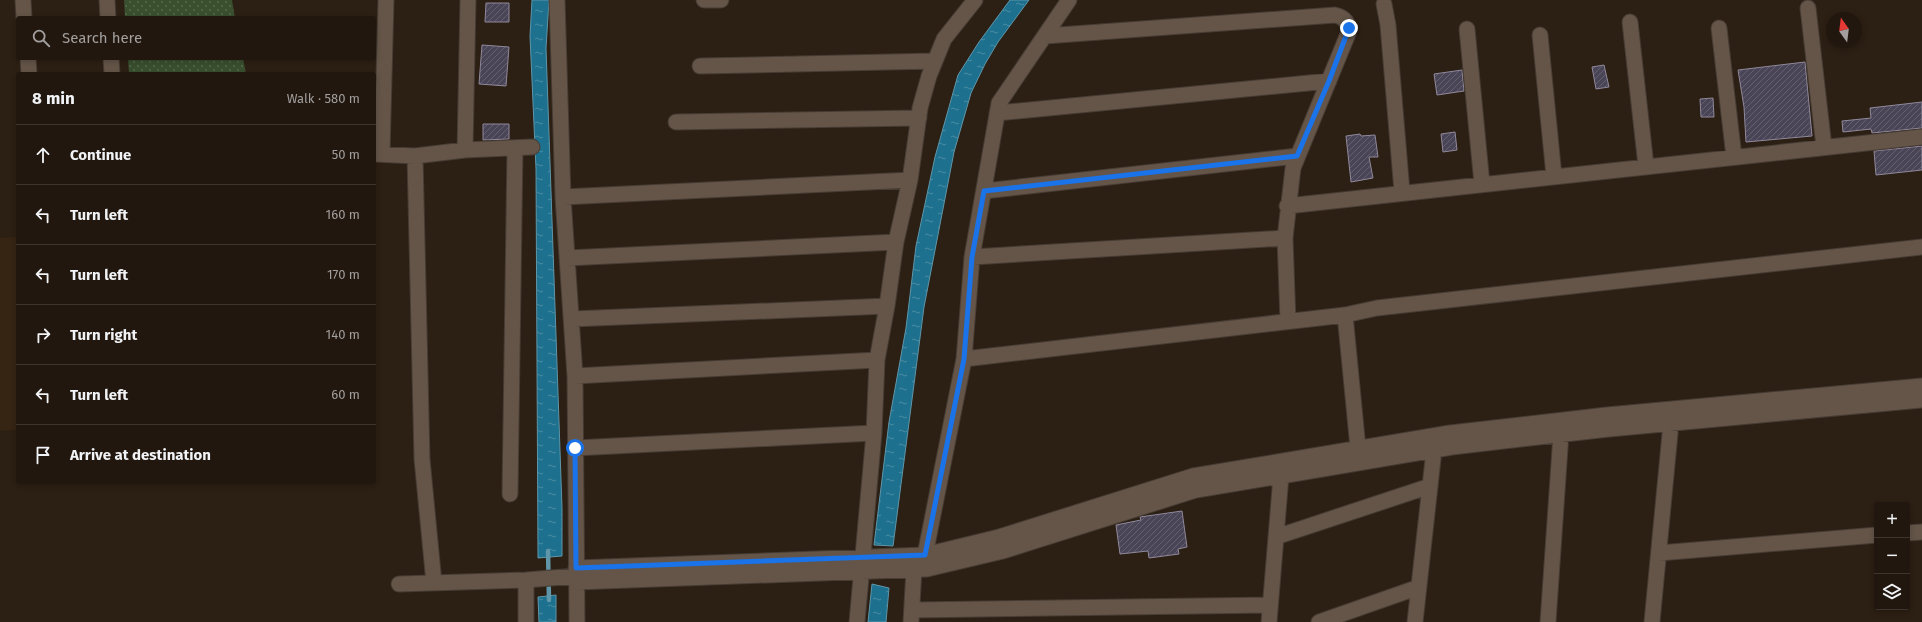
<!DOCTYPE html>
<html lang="en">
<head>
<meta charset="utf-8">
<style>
	body { margin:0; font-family:"Fira Sans",sans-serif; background:#2d241c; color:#f1f3f6 }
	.controls { position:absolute; right:12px; bottom:12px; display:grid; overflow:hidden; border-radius:4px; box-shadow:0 2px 6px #0003 }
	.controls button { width:36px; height:36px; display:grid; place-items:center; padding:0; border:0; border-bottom:1px solid #3e362e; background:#21170e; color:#f1f3f6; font:20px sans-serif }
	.compass { position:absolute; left:1826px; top:12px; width:36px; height:36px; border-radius:50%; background:#21170e; box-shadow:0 2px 6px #0003; rotate:346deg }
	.stop { position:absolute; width:12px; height:12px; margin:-9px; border:3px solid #1a73e8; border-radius:50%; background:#fff }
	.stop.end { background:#1a73e8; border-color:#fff; box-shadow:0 1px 4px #0008 }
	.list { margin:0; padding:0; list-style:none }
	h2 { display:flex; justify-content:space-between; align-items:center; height:52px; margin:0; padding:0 16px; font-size:17px }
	h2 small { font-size:13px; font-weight:400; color:#a29f9e }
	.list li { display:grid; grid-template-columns:26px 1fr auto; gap:12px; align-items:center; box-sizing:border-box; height:60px; padding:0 16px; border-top:1px solid #3e362e }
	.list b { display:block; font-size:15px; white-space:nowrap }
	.list em { font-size:13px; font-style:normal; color:#a29f9e }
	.icon { flex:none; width:22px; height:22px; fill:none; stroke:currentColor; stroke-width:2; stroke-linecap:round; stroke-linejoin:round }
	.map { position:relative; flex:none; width:1922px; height:622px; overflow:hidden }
	.search { position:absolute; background:#21170e; box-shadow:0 2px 6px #0003; left:16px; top:16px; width:360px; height:44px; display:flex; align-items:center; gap:10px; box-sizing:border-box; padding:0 14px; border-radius:4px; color:#a29f9e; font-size:15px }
	.panel { position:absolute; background:#21170e; box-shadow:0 2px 6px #0003; left:16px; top:72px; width:360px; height:412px; border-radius:4px }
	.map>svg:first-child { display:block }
</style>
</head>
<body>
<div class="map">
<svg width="1922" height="622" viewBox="0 0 1922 622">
	<defs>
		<pattern id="grass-dots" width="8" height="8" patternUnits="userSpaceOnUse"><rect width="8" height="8" fill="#394f2e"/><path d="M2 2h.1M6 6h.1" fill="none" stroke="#56694c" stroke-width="1.8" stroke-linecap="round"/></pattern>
		<pattern id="water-ripples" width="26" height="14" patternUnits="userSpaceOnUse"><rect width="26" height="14" fill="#1d708e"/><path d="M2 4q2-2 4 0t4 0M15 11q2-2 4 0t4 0" fill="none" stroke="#4a8ca3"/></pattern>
		<pattern id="building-hatch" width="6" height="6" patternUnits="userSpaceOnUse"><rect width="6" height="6" fill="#4a4556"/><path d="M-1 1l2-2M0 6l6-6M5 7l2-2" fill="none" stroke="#65606e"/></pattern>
	</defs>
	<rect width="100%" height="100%" fill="#2c1f13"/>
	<!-- built -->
	<path fill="#362513" d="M 18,237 L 18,430 L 0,431 L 0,238 Z"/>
	<!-- grass -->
	<path fill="url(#grass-dots)" d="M 124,0 L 232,0 L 235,18 L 125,18 Z
		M 128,58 L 243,58 L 246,74 L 129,74 Z"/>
	<!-- water -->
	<path fill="url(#water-ripples)" stroke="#5f96a9" d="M 532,0 L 549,0 L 546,48 L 562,508 L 562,556 L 538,558 L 536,169 L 530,36 Z
		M 1010,0 L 1029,0 L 998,42 L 985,64 L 971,93 L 954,152 L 924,307 L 893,546 L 874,545 L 889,422 L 906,328 L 916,246 L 935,157 L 958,75 L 979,42 Z
		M 872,584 L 889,588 L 886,622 L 868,622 Z
		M 556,595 L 556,622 L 539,622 L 538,597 Z"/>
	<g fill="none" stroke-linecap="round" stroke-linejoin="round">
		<!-- stream -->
		<path stroke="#5f96a9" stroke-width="4.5" d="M 548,551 L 549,600"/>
	</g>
	<!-- building -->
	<path fill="url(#building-hatch)" stroke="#8f899c" d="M 486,3 L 509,3 L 509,22 L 485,22 Z
		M 482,45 L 509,47 L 506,86 L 479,84 Z
		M 1805,62 L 1812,136 L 1746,142 L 1744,107 L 1738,70 Z
		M 1604,65 L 1609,87 L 1596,89 L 1592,67 Z
		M 1462,70 L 1464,91 L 1437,95 L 1434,74 Z
		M 1713,98 L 1714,117 L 1701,117 L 1700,99 Z
		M 1922,102 L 1922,128 L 1872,133 L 1871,129 L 1843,132 L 1842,121 L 1871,118 L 1870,108 Z
		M 483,124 L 509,124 L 509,139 L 483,140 Z
		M 1455,132 L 1457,150 L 1443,152 L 1441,134 Z
		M 1360,134 L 1361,136 L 1375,135 L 1378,157 L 1369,157 L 1373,178 L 1351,182 L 1346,136 Z
		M 1922,146 L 1922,170 L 1876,175 L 1874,151 Z
		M 1182,511 L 1187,547 L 1178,549 L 1179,554 L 1149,558 L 1148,551 L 1120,554 L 1116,525 L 1141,520 L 1140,517 Z"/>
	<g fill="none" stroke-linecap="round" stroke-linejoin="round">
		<!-- minor casing -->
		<g stroke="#463c34" stroke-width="17">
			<path id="minor" d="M 23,0 L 24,18
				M 107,0 L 108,18
				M 557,0 L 563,197 L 575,376 L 577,622
				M 704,0 L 721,0
				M 1384,4 L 1388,25 L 1402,192
				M 1808,8 L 1824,147
				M 1630,22 L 1646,166
				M 1719,28 L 1734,157
				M 1467,29 L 1482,184
				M 1540,35 L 1554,176
				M 1045,36 L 1335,15 C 1345,17 1350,24 1348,34 L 1293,168 L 1285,238 L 1288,321
				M 28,58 L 29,74
				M 111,58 L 112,74
				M 700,66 L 935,61
				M 997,113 L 1329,81
				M 676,122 L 919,118
				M 465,150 L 468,0
				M 374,154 L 415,156 L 465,150 L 532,147
				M 382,154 L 386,0
				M 415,156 L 422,459 L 434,583
				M 984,191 L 1297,156
				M 563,197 L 910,180
				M 1287,206 L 1922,137
				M 972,257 L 1285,238
				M 567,258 L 896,242
				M 1345,315 L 1358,448
				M 572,319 L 887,306
				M 964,359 L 1345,315 L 1377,308 L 1922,247
				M 575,376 L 877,360
				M 575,448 L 874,433
				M 510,494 L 515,148
				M 1907,533 L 1922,532
				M 1276,537 L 1430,486
				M 1659,553 L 1877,535
				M 925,555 L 964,359 L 972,257 L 999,103 L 1069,0
				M 576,568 L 925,555 L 999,537 L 1193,476 L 1450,433 L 1607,415 L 1922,386
				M 526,580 L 526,622
				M 577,582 L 927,569 L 1003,551 L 1196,490 L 1281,476 L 1452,447 L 1609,429 L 1922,400
				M 399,584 L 526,580 L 576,576
				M 912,610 L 1270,605
				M 857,622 L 874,433 L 877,360 L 887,306 L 896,242 L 910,180 L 920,108 L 929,76 L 944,39 L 975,0
				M 911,622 L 914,569
				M 1269,622 L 1281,476
				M 1319,622 L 1419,587
				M 1415,622 L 1434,450
				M 1548,622 L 1561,434
				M 1652,622 L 1671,423"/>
		</g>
		<!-- minor -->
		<use href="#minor" stroke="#645548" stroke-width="15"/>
	</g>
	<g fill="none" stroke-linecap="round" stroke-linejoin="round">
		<!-- route -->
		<path stroke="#1a73e8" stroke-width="5" d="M 575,448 L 576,568 L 925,555 L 964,359 L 972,257 L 984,191 L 1297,156 L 1329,81 L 1349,28"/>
	</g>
</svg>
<div class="controls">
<button>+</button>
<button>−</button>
<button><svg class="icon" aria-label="layers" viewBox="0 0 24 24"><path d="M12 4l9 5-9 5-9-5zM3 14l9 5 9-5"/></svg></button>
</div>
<svg class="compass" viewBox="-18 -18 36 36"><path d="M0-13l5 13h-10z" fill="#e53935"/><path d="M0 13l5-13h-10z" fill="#a29f9e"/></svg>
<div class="stop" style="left:575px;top:448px"></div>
<div class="stop end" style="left:1349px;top:28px"></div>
<div class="search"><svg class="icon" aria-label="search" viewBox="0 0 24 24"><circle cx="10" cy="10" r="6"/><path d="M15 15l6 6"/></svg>Search here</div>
<section class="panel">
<h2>8 min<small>Walk · 580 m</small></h2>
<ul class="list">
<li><svg class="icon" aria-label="ahead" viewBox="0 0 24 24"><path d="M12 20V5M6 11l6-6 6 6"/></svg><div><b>Continue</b></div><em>50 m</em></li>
<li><svg class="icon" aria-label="left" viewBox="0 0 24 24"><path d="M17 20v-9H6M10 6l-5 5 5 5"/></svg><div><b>Turn left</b></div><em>160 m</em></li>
<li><svg class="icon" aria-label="left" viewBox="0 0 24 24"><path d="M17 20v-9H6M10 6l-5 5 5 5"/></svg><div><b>Turn left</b></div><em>170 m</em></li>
<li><svg class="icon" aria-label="right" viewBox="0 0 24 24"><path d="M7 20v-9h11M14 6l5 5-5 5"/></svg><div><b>Turn right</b></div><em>140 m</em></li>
<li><svg class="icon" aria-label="left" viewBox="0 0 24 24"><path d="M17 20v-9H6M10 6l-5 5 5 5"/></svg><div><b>Turn left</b></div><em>60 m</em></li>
<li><svg class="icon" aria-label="arrive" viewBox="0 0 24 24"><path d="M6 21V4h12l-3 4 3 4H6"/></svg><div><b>Arrive at destination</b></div></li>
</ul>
</section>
</div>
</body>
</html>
